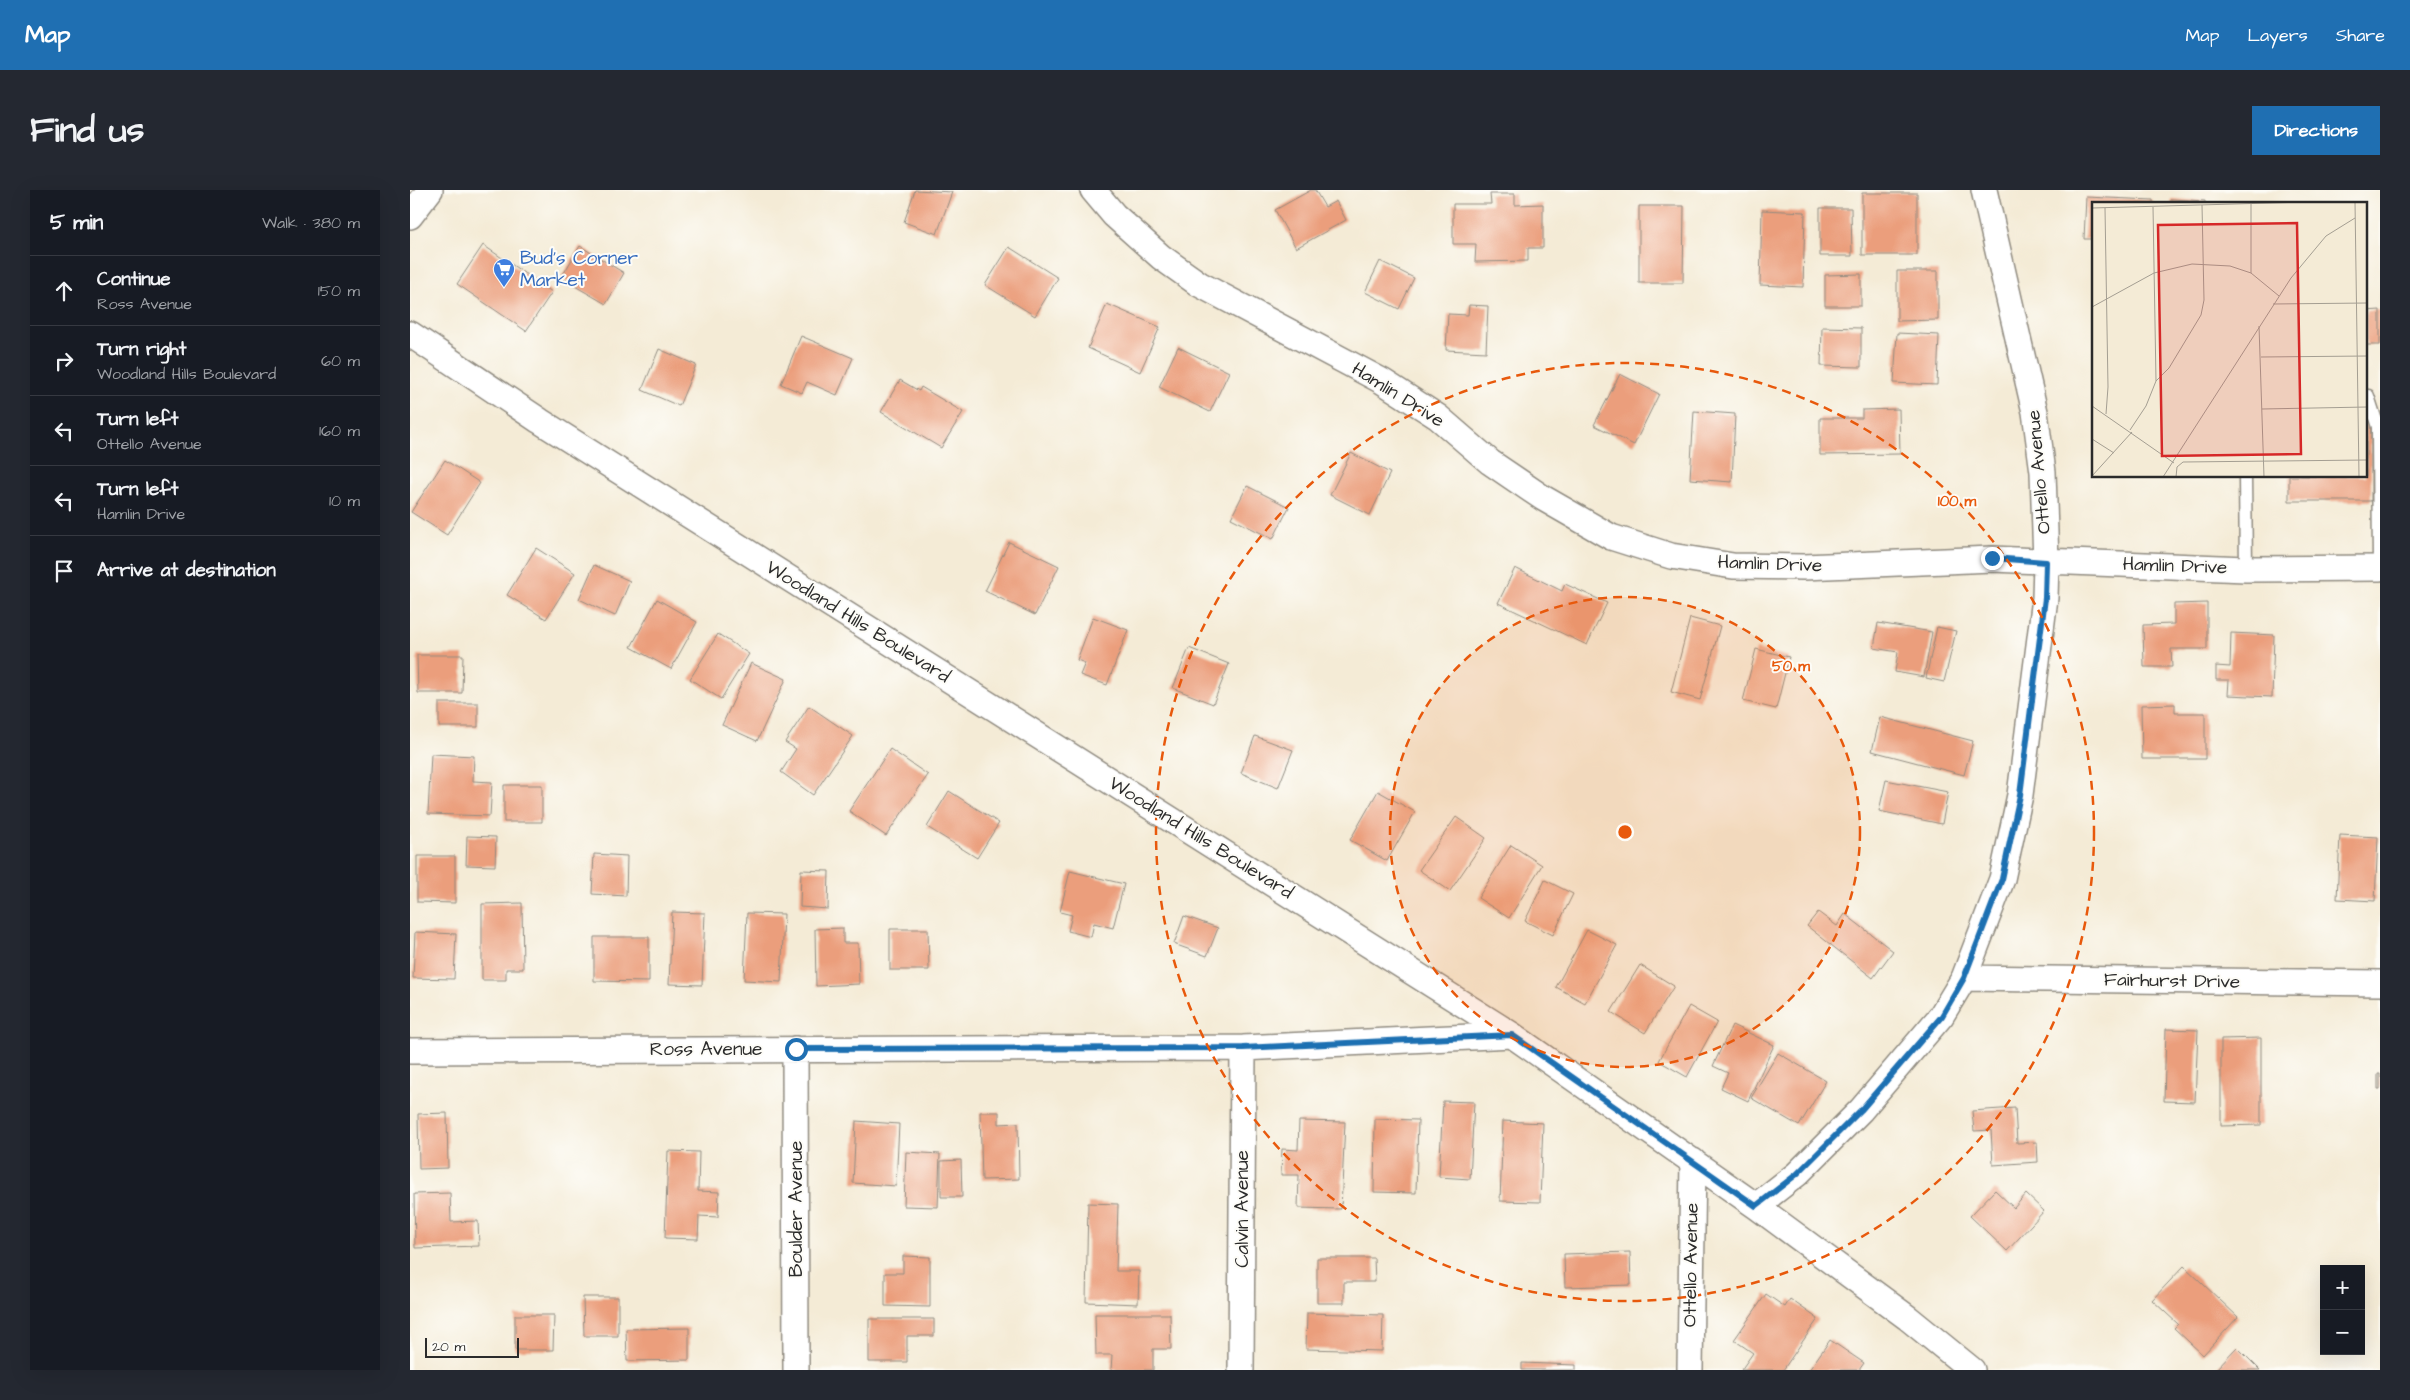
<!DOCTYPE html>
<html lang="en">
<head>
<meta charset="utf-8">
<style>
	body { margin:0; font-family:"Architects Daughter",sans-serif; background:#242831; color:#f1f3f6 }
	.controls { position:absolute; right:15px; bottom:15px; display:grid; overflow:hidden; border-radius:0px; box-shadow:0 5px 20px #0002 }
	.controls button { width:45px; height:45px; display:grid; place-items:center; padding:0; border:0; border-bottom:1px solid #363941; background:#171b24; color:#f1f3f6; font:25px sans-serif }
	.scale { position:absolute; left:15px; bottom:12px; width:94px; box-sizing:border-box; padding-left:5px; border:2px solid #2b2b2b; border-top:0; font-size:14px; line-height:18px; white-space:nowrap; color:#2b2b2b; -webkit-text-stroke:4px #fdfcf7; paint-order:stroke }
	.stop { position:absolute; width:15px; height:15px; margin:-11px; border:4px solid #1f6fb2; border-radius:50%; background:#fff }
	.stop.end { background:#1f6fb2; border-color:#fff; box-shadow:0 1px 5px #0008 }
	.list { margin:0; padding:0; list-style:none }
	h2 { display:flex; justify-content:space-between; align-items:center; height:65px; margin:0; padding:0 20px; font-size:21px }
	h2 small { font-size:16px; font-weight:400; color:#9ea1a6 }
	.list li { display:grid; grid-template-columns:32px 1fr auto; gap:15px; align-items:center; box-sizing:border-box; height:70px; padding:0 20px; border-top:1px solid #363941 }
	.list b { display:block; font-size:19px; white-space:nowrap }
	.list p { margin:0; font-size:16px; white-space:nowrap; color:#9ea1a6 }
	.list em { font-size:16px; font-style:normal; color:#9ea1a6 }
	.icon { flex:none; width:28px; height:28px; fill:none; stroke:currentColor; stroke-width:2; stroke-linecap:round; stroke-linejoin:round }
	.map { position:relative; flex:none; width:1970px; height:1180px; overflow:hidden; border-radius:0px }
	header { display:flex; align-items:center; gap:30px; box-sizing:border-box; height:70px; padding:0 25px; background:#1f6fb2; color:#fff }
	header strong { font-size:24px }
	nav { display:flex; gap:28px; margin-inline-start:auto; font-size:18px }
	.intro { display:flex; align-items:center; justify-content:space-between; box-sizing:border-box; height:120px; padding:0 30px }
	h1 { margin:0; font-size:35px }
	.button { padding:12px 22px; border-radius:0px; background:#1f6fb2; color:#fff; font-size:18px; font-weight:700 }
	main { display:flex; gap:30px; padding:0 30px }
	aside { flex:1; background:#171b24; border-radius:0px; box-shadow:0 5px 20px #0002 }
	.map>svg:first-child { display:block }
</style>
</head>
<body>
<header>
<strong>Map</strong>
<nav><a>Map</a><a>Layers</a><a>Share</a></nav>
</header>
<div class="intro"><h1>Find us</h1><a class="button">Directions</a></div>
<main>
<aside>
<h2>5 min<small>Walk · 380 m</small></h2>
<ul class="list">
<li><svg class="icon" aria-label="ahead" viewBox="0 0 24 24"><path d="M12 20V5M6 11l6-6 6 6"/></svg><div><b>Continue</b><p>Ross Avenue</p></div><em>150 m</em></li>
<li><svg class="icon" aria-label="right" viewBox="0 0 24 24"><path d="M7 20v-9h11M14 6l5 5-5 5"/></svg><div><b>Turn right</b><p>Woodland Hills Boulevard</p></div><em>60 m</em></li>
<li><svg class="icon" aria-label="left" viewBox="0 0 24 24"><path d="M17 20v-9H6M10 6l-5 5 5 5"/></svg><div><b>Turn left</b><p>Ottello Avenue</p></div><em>160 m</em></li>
<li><svg class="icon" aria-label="left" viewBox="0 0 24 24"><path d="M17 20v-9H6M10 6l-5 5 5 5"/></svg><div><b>Turn left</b><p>Hamlin Drive</p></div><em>10 m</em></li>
<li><svg class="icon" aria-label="arrive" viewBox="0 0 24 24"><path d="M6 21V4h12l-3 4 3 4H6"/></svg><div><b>Arrive at destination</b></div></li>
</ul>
</aside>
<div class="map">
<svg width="1970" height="1180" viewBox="0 0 1970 1180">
	<rect width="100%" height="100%" fill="#fdfcf7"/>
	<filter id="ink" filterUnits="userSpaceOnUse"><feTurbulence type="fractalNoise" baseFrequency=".02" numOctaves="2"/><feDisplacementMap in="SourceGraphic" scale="10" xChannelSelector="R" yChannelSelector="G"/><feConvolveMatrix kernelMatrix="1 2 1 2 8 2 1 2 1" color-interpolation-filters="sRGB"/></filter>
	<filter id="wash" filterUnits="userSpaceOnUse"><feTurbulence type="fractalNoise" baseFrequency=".0096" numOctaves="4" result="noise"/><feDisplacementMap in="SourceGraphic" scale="20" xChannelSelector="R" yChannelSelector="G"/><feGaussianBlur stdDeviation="1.12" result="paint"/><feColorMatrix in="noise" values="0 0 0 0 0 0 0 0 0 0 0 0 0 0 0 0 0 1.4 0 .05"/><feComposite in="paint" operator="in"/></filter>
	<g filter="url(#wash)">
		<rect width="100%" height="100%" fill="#f4ebd6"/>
		<g id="blocks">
			<!-- building -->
			<path fill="#eb9e7b" d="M 505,0 L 542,2 L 527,44 L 494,32 Z
				M 901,0 L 905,0 L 915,17 L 926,11 L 936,30 L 886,58 L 865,20 Z
				M 1452,3 L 1507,3 L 1507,65 L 1452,65 Z
				M 1080,4 L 1105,4 L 1105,15 L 1133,14 L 1133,58 L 1118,58 L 1118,71 L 1065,72 L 1066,54 L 1043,54 L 1043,14 L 1081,14 Z
				M 1676,7 L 1743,10 L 1743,14 L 1684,14 L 1684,49 L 1674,49 Z
				M 1761,9 L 1795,11 L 1795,14 L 1761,14 Z
				M 1229,16 L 1274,16 L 1273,93 L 1229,93 Z
				M 1410,18 L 1441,18 L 1442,66 L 1410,66 Z
				M 1352,20 L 1395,22 L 1393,97 L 1350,95 Z
				M 73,55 L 142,102 L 116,141 L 47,94 Z
				M 170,56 L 214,83 L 196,114 L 151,88 Z
				M 599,57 L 648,88 L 625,126 L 575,95 Z
				M 970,71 L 1004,88 L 989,119 L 955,102 Z
				M 1487,81 L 1528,81 L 1528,130 L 1487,131 Z
				M 1451,84 L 1451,116 L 1415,116 L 1415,85 Z
				M 697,114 L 750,137 L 730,182 L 678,158 Z
				M 1059,115 L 1078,116 L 1076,162 L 1036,160 L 1038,124 L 1058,125 Z
				M 1970,120 L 1970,155 L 1956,155 L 1956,121 Z
				M 1412,137 L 1451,138 L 1451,177 L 1411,176 Z
				M 1487,143 L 1529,145 L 1527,195 L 1484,193 Z
				M 391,146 L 443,168 L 427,205 L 397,192 L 392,203 L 371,194 Z
				M 768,157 L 819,182 L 800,222 L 749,197 Z
				M 249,159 L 286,175 L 269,216 L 232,200 Z
				M 1210,184 L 1249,204 L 1224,255 L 1184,235 Z
				M 490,190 L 509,201 L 511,197 L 553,222 L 531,258 L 471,222 Z
				M 1489,219 L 1490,264 L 1410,265 L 1410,228 L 1452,228 L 1452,220 Z
				M 1956,219 L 1961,219 L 1961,311 L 1879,311 L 1879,286 L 1956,286 Z
				M 1284,221 L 1325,224 L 1322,292 L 1280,289 Z
				M 941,263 L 980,283 L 960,325 L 920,305 Z
				M 35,270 L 70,293 L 37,345 L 1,322 Z
				M 837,296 L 879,317 L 863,349 L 821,328 Z
				M 599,352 L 649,376 L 625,425 L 575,401 Z
				M 126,358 L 165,383 L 136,429 L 97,405 Z
				M 184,375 L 220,391 L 205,426 L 169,409 Z
				M 1105,378 L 1152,401 L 1155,394 L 1197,413 L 1177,455 L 1088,413 Z
				M 247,409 L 287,432 L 261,479 L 221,457 Z
				M 1797,413 L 1797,459 L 1761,459 L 1762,477 L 1734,477 L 1733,435 L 1764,434 L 1764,414 Z
				M 683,427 L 718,440 L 697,495 L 670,485 L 675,473 L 667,470 Z
				M 1280,428 L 1310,436 L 1290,510 L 1261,502 Z
				M 1468,433 L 1522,442 L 1514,487 L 1485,482 L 1488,462 L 1464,458 Z
				M 1527,437 L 1546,441 L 1534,492 L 1516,488 Z
				M 1821,443 L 1864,445 L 1862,507 L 1818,505 L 1819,490 L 1806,490 L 1806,476 L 1820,477 Z
				M 308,444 L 339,464 L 311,509 L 280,489 Z
				M 779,458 L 819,474 L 803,514 L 763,498 Z
				M 1346,459 L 1379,467 L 1366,519 L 1333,511 Z
				M 7,465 L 53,465 L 52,503 L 8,503 Z
				M 341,473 L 376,489 L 347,551 L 312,535 Z
				M 29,513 L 68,513 L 68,537 L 29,537 Z
				M 1765,514 L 1765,523 L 1795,523 L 1795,569 L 1732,569 L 1731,515 Z
				M 399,516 L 443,546 L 403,605 L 371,582 L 386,559 L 375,552 Z
				M 1470,527 L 1563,551 L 1554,585 L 1462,561 Z
				M 845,546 L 883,560 L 868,598 L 831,583 Z
				M 480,559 L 518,585 L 476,646 L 439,621 Z
				M 21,564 L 64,566 L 63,591 L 82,592 L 80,626 L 18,624 Z
				M 1476,590 L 1538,602 L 1532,634 L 1469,621 Z
				M 94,595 L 132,595 L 132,632 L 94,632 Z
				M 539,601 L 589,633 L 567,668 L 517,637 Z
				M 968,601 L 1005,622 L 977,671 L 940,650 Z
				M 1046,627 L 1076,648 L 1040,701 L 1009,680 Z
				M 1930,645 L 1968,647 L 1965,711 L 1927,709 Z
				M 57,646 L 86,647 L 85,676 L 56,675 Z
				M 1101,655 L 1132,675 L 1099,728 L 1068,708 Z
				M 184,664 L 217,666 L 216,706 L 182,704 Z
				M 7,666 L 45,666 L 45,713 L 7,712 Z
				M 391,680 L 419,681 L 418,719 L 390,717 Z
				M 660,681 L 714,694 L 703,738 L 684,733 L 681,747 L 658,741 L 662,725 L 650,722 Z
				M 1135,690 L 1163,704 L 1143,745 L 1115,731 Z
				M 112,713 L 113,779 L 96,779 L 96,790 L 72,790 L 72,714 Z
				M 262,722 L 295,723 L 292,795 L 259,794 Z
				M 1408,722 L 1427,736 L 1435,724 L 1483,761 L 1463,788 L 1397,736 Z
				M 337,723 L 374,724 L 371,792 L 334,790 Z
				M 774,726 L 808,738 L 797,766 L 764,754 Z
				M 433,738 L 433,753 L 448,753 L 449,794 L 406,796 L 405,739 Z
				M 480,739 L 518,739 L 519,780 L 480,780 Z
				M 1177,740 L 1207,755 L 1175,813 L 1146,797 Z
				M 5,742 L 46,744 L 44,789 L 3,788 Z
				M 184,747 L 239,747 L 239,792 L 184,791 Z
				M 1230,775 L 1264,796 L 1235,843 L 1201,822 Z
				M 1279,816 L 1307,832 L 1277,887 L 1249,871 Z
				M 1322,835 L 1364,855 L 1338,911 L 1311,898 L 1318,883 L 1303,876 Z
				M 1756,839 L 1788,840 L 1785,912 L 1754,911 Z
				M 1851,848 L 1851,935 L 1811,936 L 1811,849 Z
				M 1368,863 L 1416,891 L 1389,936 L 1341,908 Z
				M 1968,884 L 1970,884 L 1970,899 L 1968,899 Z
				M 1033,911 L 1064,912 L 1060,989 L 1029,987 Z
				M 1605,918 L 1607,953 L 1627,952 L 1628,972 L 1583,975 L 1581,940 L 1564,941 L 1562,921 Z
				M 570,922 L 589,922 L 589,934 L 608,933 L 609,989 L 572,990 Z
				M 37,923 L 38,978 L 9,979 L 8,924 Z
				M 965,929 L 1008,930 L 1006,1003 L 964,1002 Z
				M 446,931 L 489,934 L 486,996 L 443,993 Z
				M 889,931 L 935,932 L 931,1019 L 888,1018 L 889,985 L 871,985 L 872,959 L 888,960 Z
				M 1093,931 L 1133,933 L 1130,1012 L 1090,1011 Z
				M 258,961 L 289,962 L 288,1001 L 309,1002 L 308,1027 L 289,1026 L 288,1049 L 255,1048 Z
				M 496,962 L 530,964 L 528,1017 L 494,1016 Z
				M 551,970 L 552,1007 L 531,1007 L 531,971 Z
				M 1585,1000 L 1604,1018 L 1616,1004 L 1634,1021 L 1597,1061 L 1560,1026 Z
				M 40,1003 L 41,1032 L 68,1031 L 69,1056 L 5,1058 L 4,1004 Z
				M 678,1013 L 708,1014 L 706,1081 L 729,1081 L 728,1114 L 676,1112 Z
				M 1220,1062 L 1221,1095 L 1155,1097 L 1154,1064 Z
				M 493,1066 L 520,1067 L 520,1117 L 475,1116 L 475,1083 L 493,1083 Z
				M 907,1068 L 964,1068 L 965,1092 L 934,1092 L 934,1113 L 907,1113 Z
				M 1774,1076 L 1828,1127 L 1793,1165 L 1764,1138 L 1768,1134 L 1742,1110 Z
				M 1356,1104 L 1375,1117 L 1380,1109 L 1408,1129 L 1373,1180 L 1331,1180 L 1343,1163 L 1324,1150 Z
				M 173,1107 L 208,1107 L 208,1146 L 174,1146 Z
				M 897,1123 L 973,1125 L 972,1161 L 896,1159 Z
				M 685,1124 L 760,1124 L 761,1159 L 743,1159 L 743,1180 L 701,1180 L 702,1165 L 686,1165 Z
				M 105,1125 L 144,1125 L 143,1160 L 105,1160 Z
				M 459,1129 L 524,1129 L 524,1146 L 497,1146 L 497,1172 L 459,1172 Z
				M 279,1138 L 279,1170 L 217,1171 L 216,1139 Z
				M 1420,1150 L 1454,1173 L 1449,1180 L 1399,1180 Z
				M 1827,1157 L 1850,1180 L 1805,1180 Z
				M 1112,1173 L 1166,1175 L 1166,1180 L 1112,1180 Z"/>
		</g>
	</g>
	<g filter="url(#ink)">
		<use href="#blocks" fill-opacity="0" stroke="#908b80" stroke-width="1"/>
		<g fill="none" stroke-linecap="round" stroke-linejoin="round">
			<!-- lane casing -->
			<g stroke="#908b80" stroke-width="15">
				<path id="lane" d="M 1956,206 L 1958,206 L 1968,237 L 1969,378
					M 1835,286 L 1836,379"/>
			</g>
			<!-- street casing -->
			<g stroke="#908b80" stroke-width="28">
				<path id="street" d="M 683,0 L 704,25 L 751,67 L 789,94 L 972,191 L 1028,227 L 1080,272 L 1133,308 L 1201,347 L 1261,366 L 1323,376 L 1394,377 L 1582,369 L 1836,379 L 1970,378
					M 0,26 L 20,0
					M 0,144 L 130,231 L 1102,845 L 1346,1016 L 1498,1128 L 1562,1180
					M 1554,788 L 1970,793
					M 385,859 L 386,1180
					M 0,861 L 833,858 L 1102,845
					M 1346,1016 L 1387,984 L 1451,920 L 1531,826 L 1554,788 L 1592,689 L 1610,605 L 1635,408 L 1636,372 L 1633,282 L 1625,222 L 1574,0
					M 831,1180 L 833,858
					M 1280,1180 L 1283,971"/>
			</g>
			<!-- lane -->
			<use href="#lane" stroke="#fff" stroke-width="12"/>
			<!-- street -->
			<use href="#street" stroke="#fff" stroke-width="25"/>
		</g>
	</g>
	<g fill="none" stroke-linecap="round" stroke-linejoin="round" filter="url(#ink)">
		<!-- route -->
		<path stroke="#1f6fb2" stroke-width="6" d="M 386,859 L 833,858 L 1102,845 L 1346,1016 L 1387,984 L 1451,920 L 1532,826 L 1554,788 L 1592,689 L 1610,605 L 1635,408 L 1636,372 L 1582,368"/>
	</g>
	<!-- distance rings -->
	<circle cx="1215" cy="642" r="235" fill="#e8590c" fill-opacity=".12"/>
	<g fill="none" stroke="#e8590c" stroke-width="2.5" stroke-dasharray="9 6">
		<circle cx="1215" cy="642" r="235"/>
		<circle cx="1215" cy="642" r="469"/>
	</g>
	<!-- icons -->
	<defs>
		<g id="supermarket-pin" transform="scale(1.125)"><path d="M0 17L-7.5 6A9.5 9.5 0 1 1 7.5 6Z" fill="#3f7fe0" stroke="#fdfcf7"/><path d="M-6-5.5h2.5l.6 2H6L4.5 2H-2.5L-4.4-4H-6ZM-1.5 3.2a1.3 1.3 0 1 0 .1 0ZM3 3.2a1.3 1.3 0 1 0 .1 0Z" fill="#fff"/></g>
	</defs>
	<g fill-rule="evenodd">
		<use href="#supermarket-pin" x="94" y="79"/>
	</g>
	<g text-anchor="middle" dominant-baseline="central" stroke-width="4" stroke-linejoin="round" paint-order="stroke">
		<!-- shop labels -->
		<g font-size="19" fill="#366cbe" stroke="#fdfcf7" text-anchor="start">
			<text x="110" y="68">Bud's Corner<tspan x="110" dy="22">Market</tspan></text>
		</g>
		<!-- street labels -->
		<g font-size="19" fill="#2b2b2b" stroke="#fdfcf7">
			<text transform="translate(988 205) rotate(32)">Hamlin Drive</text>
			<text transform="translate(1629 282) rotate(-95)">Ottello Avenue</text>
			<text transform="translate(1360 374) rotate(2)">Hamlin Drive</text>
			<text transform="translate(1765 376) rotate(2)">Hamlin Drive</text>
			<text transform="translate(448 432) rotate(32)">Woodland Hills Boulevard</text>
			<text transform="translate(791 648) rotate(32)">Woodland Hills Boulevard</text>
			<text transform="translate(1762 791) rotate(1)">Fairhurst Drive</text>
			<text x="296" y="859">Ross Avenue</text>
			<text transform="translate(386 1019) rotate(-90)">Boulder Avenue</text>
			<text transform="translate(832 1019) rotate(-90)">Calvin Avenue</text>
			<text transform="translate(1281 1075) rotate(-89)">Ottello Avenue</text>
		</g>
	</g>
	<!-- overview -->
	<g transform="translate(1682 12)">
		<rect width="275" height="275" fill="#f4ebd6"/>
		<path fill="none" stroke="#a49e92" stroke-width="1" d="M 263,0 L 267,275M 159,2 L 159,71M 61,5 L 64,179M 0,6 L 214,0M 13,6 L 16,185 L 14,212M 181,102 L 275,101M 0,105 L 62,71 L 100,62 L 138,64 L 159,71 L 187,94M 167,124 L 172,275M 169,155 L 275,154M 0,204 L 82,261M 170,207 L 275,205M 38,228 L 54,204 L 64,179 L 77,166 L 109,113 L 112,98 L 110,3M 0,237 L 22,251M 0,274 L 40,230M 71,275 L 199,76 L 234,34 L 263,16M 84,275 L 85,265 L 91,260 L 275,258"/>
		<path fill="#d62828" fill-opacity="0.15" stroke="#d62828" stroke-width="2.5" d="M 205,21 L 209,252 L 70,254 L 66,23 Z"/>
		<rect width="275" height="275" fill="none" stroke="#2b2b2b" stroke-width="2.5"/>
	</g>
	<circle cx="1215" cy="642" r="8" fill="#e8590c" stroke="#fdfcf7" stroke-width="2.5"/>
	<g font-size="15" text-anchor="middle" font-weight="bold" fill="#e8590c" stroke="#fdfcf7" stroke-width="4" stroke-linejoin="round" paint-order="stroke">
		<text x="1547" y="316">100 m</text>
		<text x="1381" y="481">50 m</text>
	</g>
</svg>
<div class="controls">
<button>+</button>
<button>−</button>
</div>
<div class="scale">20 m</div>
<div class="stop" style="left:386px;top:859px"></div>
<div class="stop end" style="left:1582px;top:368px"></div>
</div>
</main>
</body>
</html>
